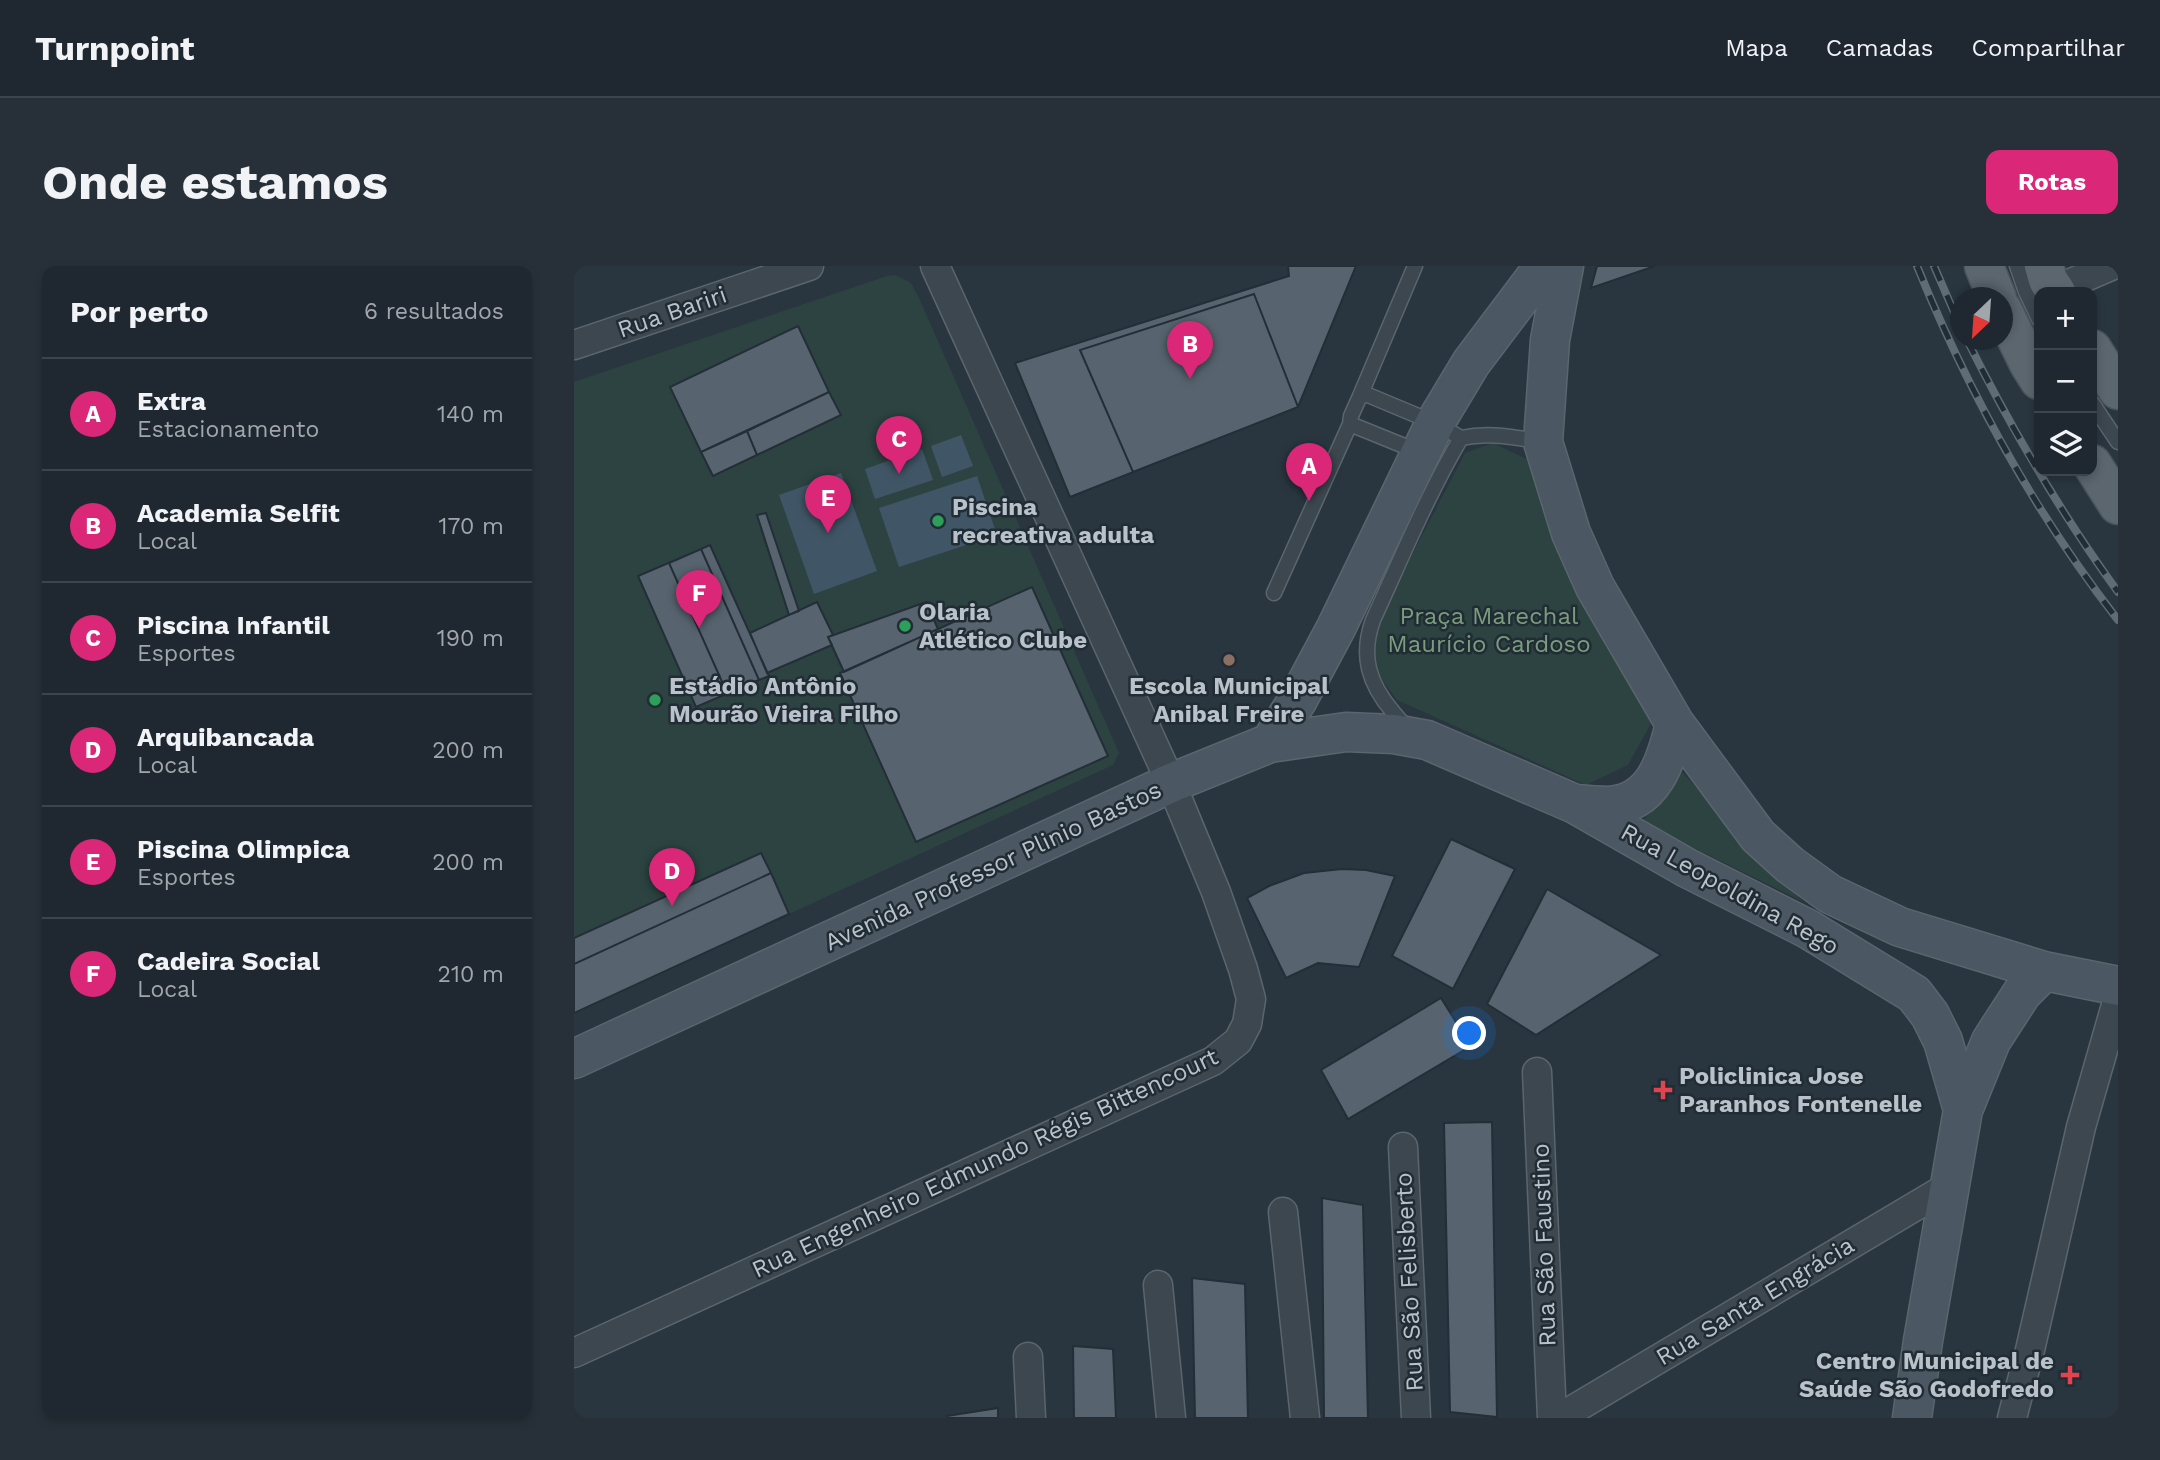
<!DOCTYPE html>
<html lang="pt">
<head>
<meta charset="utf-8">
<style>
	body { margin:0; font-family:"Work Sans",sans-serif; background:#273038; color:#f1f3f6 }
	.controls { position:absolute; right:21px; top:21px; display:grid; overflow:hidden; border-radius:14px; box-shadow:0 4px 10px #0003 }
	.controls button { width:63px; height:63px; display:grid; place-items:center; padding:0; border:0; border-bottom:2px solid #3c444c; background:#1f2830; color:#f1f3f6; font:35px sans-serif }
	.compass { position:absolute; left:1376px; top:21px; width:63px; height:63px; border-radius:50%; background:#1f2830; box-shadow:0 4px 10px #0003; rotate:205deg }
	.you { position:absolute; left:896px; top:768px; width:24px; height:24px; margin:-18px; border:5px solid #fff; border-radius:50%; background:#1a73e8; box-shadow:0 0 0 10px #1a73e833 }
	.badge { display:grid; place-items:center; width:46px; height:46px; border-radius:50%; background:#db2777; color:#fff; font-size:23px; font-weight:700 }
	.pin { position:absolute; translate:-50% -58px; filter:drop-shadow(0 2px 4px #0008) }
	.pin::after { content:''; position:absolute; top:37px; width:24px; height:21px; background:inherit; clip-path:polygon(0 0,100% 0,50% 100%) }
	.list { margin:0; padding:0; list-style:none }
	h2 { display:flex; justify-content:space-between; align-items:center; height:91px; margin:0; padding:0 28px; font-size:30px }
	h2 small { font-size:23px; font-weight:400; color:#a1a6ab }
	.list li { display:grid; grid-template-columns:46px 1fr auto; gap:21px; align-items:center; box-sizing:border-box; height:112px; padding:0 28px; border-top:2px solid #3c444c }
	.list b { display:block; font-size:26px; white-space:nowrap }
	.list p { margin:0; font-size:23px; white-space:nowrap; color:#a1a6ab }
	.list em { font-size:23px; font-style:normal; color:#a1a6ab }
	.icon { flex:none; width:38px; height:38px; fill:none; stroke:currentColor; stroke-width:2; stroke-linecap:round; stroke-linejoin:round }
	.map { position:relative; flex:none; width:1544px; height:1152px; overflow:hidden; border-radius:14px }
	header { display:flex; align-items:center; gap:42px; box-sizing:border-box; height:98px; padding:0 35px; background:#1f2830; border-bottom:2px solid #3c444c }
	header strong { font-size:33px }
	nav { display:flex; gap:38px; margin-inline-start:auto; font-size:24px }
	.intro { display:flex; align-items:center; justify-content:space-between; box-sizing:border-box; height:168px; padding:0 42px }
	h1 { margin:0; font-size:49px }
	.button { padding:18px 32px; border-radius:14px; background:#db2777; color:#fff; font-size:24px; font-weight:700 }
	main { display:flex; gap:42px; padding:0 42px }
	aside { flex:1; background:#1f2830; border-radius:14px; box-shadow:0 4px 10px #0003 }
	.map>svg:first-child { display:block }
</style>
</head>
<body>
<header>
<strong>Turnpoint</strong>
<nav><a>Mapa</a><a>Camadas</a><a>Compartilhar</a></nav>
</header>
<div class="intro"><h1>Onde estamos</h1><a class="button">Rotas</a></div>
<main>
<aside>
<h2>Por perto<small>6 resultados</small></h2>
<ul class="list">
<li><span class="badge">A</span><div><b>Extra</b><p>Estacionamento</p></div><em>140 m</em></li>
<li><span class="badge">B</span><div><b>Academia Selfit</b><p>Local</p></div><em>170 m</em></li>
<li><span class="badge">C</span><div><b>Piscina Infantil</b><p>Esportes</p></div><em>190 m</em></li>
<li><span class="badge">D</span><div><b>Arquibancada</b><p>Local</p></div><em>200 m</em></li>
<li><span class="badge">E</span><div><b>Piscina Olimpica</b><p>Esportes</p></div><em>200 m</em></li>
<li><span class="badge">F</span><div><b>Cadeira Social</b><p>Local</p></div><em>210 m</em></li>
</ul>
</aside>
<div class="map">
<svg width="1544" height="1152" viewBox="0 0 1544 1152">
	<rect width="100%" height="100%" fill="#293640"/>
	<!-- green -->
	<path fill="#2c4341" d="M 321,9 L 337,17 L 345,32 L 545,487 L 539,499 L 215,648 L 197,608 L 0,698 L 0,116 L 313,10 Z
		M 919,177 L 965,199 L 1080,452 L 1054,499 L 1012,519 L 823,434 L 799,401 L 801,360 L 891,187 Z
		M 1106,504 L 1228,635 L 1067,556 L 1091,533 Z"/>
	<!-- water -->
	<path fill="#405667" d="M 387,169 L 399,200 L 368,211 L 357,180 Z
		M 348,183 L 359,214 L 301,233 L 291,203 Z
		M 267,207 L 303,305 L 240,328 L 205,229 Z
		M 403,210 L 423,269 L 325,301 L 305,242 Z"/>
	<!-- building -->
	<path fill="#57646f" stroke="#232e37" stroke-width="2" d="M 714,0 L 782,0 L 724,141 L 496,231 L 441,97 L 715,10 Z
		M 1023,0 L 1081,0 L 1017,22 Z
		M 680,28 L 724,141 L 559,206 L 506,84 Z
		M 224,60 L 255,126 L 127,186 L 96,121 Z
		M 255,126 L 267,149 L 183,189 L 173,165 Z
		M 173,165 L 183,189 L 139,210 L 127,186 Z
		M 192,247 L 225,345 L 215,349 L 183,249 Z
		M 136,279 L 195,410 L 185,414 L 127,283 Z
		M 127,283 L 185,414 L 122,441 L 64,310 Z
		M 127,283 L 185,414 L 153,427 L 95,297 Z
		M 458,321 L 534,490 L 342,576 L 266,407 Z
		M 243,336 L 259,369 L 254,371 L 258,379 L 193,407 L 176,367 Z
		M 352,336 L 364,363 L 270,406 L 254,371 Z
		M 877,573 L 941,603 L 879,723 L 818,690 Z
		M 187,587 L 197,607 L 0,698 L 0,672 Z
		M 768,603 L 792,604 L 821,610 L 785,701 L 744,697 L 712,712 L 673,632 L 695,620 L 730,607 Z
		M 197,607 L 215,648 L 0,747 L 0,698 Z
		M 973,623 L 1087,689 L 962,769 L 913,738 Z
		M 867,732 L 897,780 L 774,853 L 747,804 Z
		M 918,856 L 923,1151 L 876,1146 L 870,857 Z
		M 748,932 L 789,939 L 794,1152 L 750,1152 Z
		M 618,1012 L 671,1018 L 674,1152 L 621,1152 Z
		M 499,1080 L 539,1083 L 542,1152 L 500,1152 Z
		M 424,1142 L 424,1152 L 373,1152 L 373,1150 Z"/>
	<g fill="none" stroke-linecap="round" stroke-linejoin="round">
		<!-- lane casing -->
		<g stroke="#5a656d" stroke-width="17">
			<path id="lane" d="M 1443,0 L 1452,26 L 1465,53
				M 786,130 L 841,0
				M 1518,137 L 1544,176
				M 845,186 L 776,158 L 777,150 L 786,130 L 794,129 L 861,157 L 887,172
				M 700,327 L 776,158
				M 835,462 C 828,458 824,452 819,446 C 795,418 786,390 799,354 C 827,293 853,230 887,172 C 915,166 940,171 968,176"/>
		</g>
		<!-- street casing -->
		<g stroke="#5a656d" stroke-width="31">
			<path id="street" d="M 1481,24 L 1537,0
				M 0,79 L 235,0
				M 963,806 L 978,1152
				M 829,881 L 842,1152
				M 709,946 L 731,1152
				M 584,1019 L 597,1152
				M 0,1087 L 639,795 L 664,775 L 673,758 L 677,733 L 669,703 L 642,626 L 597,517 L 361,0
				M 454,1091 L 457,1152
				M 985,1152 L 1377,919
				M 1438,1152 L 1456,1084 L 1507,861 L 1544,732"/>
		</g>
		<!-- secondary casing -->
		<g stroke="#5a656d" stroke-width="41">
			<path id="secondary" d="M 990,0 L 976,74 L 969,176 L 997,267 L 1021,321 L 1101,458 L 1184,570 L 1216,599 L 1256,628 L 1326,661 L 1470,705 L 1544,720
				M 696,477 L 723,435 L 762,362 L 861,157 L 897,97 L 970,0
				M 1001,538 C 1012,539 1023,540 1034,540 C 1080,538 1092,495 1101,458
				M 0,793 L 597,517 L 696,477 L 772,466 L 820,468 L 853,474 L 1001,538 L 1113,602 L 1234,663 L 1340,728 L 1356,749 L 1369,775 L 1389,844
				M 1338,1152 L 1349,1075 L 1389,844 L 1417,775 L 1448,727 L 1470,705"/>
		</g>
		<!-- primary casing -->
		<g stroke="#49535c" stroke-width="41">
			<path id="primary" d="M 1410,0 L 1423,32
				M 1470,0 L 1474,14 L 1482,26
				M 1428,43 L 1455,98 L 1465,114
				M 1518,83 L 1544,124
				M 1518,198 L 1544,239"/>
		</g>
		<!-- lane -->
		<use href="#lane" stroke="#3d4750" stroke-width="14"/>
		<!-- street -->
		<use href="#street" stroke="#3d4750" stroke-width="28"/>
		<!-- secondary -->
		<use href="#secondary" stroke="#4b5762" stroke-width="38"/>
		<!-- primary -->
		<use href="#primary" stroke="#5b666f" stroke-width="38"/>
		<!-- rail casing -->
		<g stroke="#5f6c76" stroke-width="8">
			<path id="rail" d="M 1343,0 C 1394,125 1461,247 1544,354
				M 1360,0 L 1386,60
				M 1393,74 C 1437,162 1486,246 1544,326"/>
		</g>
		<!-- rail -->
		<use href="#rail" stroke="#212c35" stroke-width="5" stroke-dasharray="16" stroke-linecap="butt"/>
	</g>
	<!-- markers -->
	<g fill="#2e9e5b" stroke="#212c35" stroke-width="2.5">
		<circle cx="364" cy="255" r="7"/>
		<circle cx="331" cy="360" r="7"/>
		<circle cx="81" cy="434" r="7"/>
	</g>
	<circle fill="#8d6e63" stroke="#212c35" stroke-width="2.5" cx="655" cy="394" r="7"/>
	<g fill="#e0444e" stroke="#212c35" stroke-width="2.5">
		<path d="M1085.5 813.5h7v7h7v7h-7v7h-7v-7h-7v-7h7z"/>
		<path d="M1492.5 1098.5h7v7h7v7h-7v7h-7v-7h-7v-7h7z"/>
	</g>
	<g text-anchor="middle" dominant-baseline="central" stroke-width="5" stroke-linejoin="round" paint-order="stroke">
		<!-- street labels -->
		<g font-size="24" fill="#b9c2ca" stroke="#212c35">
			<text transform="translate(98 46) rotate(-19)">Rua Bariri</text>
			<text transform="translate(419 600) rotate(-25)">Avenida Professor Plinio Bastos</text>
			<text transform="translate(1156 623) rotate(29)">Rua Leopoldina Rego</text>
			<text transform="translate(411 897) rotate(-25)">Rua Engenheiro Edmundo Régis Bittencourt</text>
			<text transform="translate(970 979) rotate(-92)">Rua São Faustino</text>
			<text transform="translate(835 1016) rotate(-93)">Rua São Felisberto</text>
			<text transform="translate(1181 1035) rotate(-31)">Rua Santa Engrácia</text>
		</g>
		<!-- poi labels -->
		<g font-size="24" font-weight="bold" fill="#b9c2ca" stroke="#212c35" text-anchor="start">
			<text x="378" y="241">Piscina<tspan x="378" dy="28">recreativa adulta</tspan></text>
			<text x="345" y="346">Olaria<tspan x="345" dy="28">Atlético Clube</tspan></text>
			<text x="95" y="420">Estádio Antônio<tspan x="95" dy="28">Mourão Vieira Filho</tspan></text>
			<text x="655" y="420" text-anchor="middle">Escola Municipal<tspan x="655" dy="28">Anibal Freire</tspan></text>
			<text x="1105" y="810">Policlinica Jose<tspan x="1105" dy="28">Paranhos Fontenelle</tspan></text>
			<text x="1480" y="1095" text-anchor="end">Centro Municipal de<tspan x="1480" dy="28">Saúde São Godofredo</tspan></text>
		</g>
		<!-- park labels -->
		<g font-size="24" fill="#7a9e7d" stroke="#212c35">
			<text x="915" y="350">Praça Marechal<tspan x="915" dy="28">Maurício Cardoso</tspan></text>
		</g>
	</g>
</svg>
<div class="controls">
<button>+</button>
<button>−</button>
<button><svg class="icon" aria-label="layers" viewBox="0 0 24 24"><path d="M12 4l9 5-9 5-9-5zM3 14l9 5 9-5"/></svg></button>
</div>
<svg class="compass" viewBox="-18 -18 36 36"><path d="M0-13l5 13h-10z" fill="#e53935"/><path d="M0 13l5-13h-10z" fill="#a1a6ab"/></svg>
<div class="you"></div>
<div class="pin badge" style="left:735px;top:235px">A</div>
<div class="pin badge" style="left:616px;top:113px">B</div>
<div class="pin badge" style="left:325px;top:208px">C</div>
<div class="pin badge" style="left:98px;top:640px">D</div>
<div class="pin badge" style="left:254px;top:267px">E</div>
<div class="pin badge" style="left:125px;top:362px">F</div>
</div>
</main>
</body>
</html>
